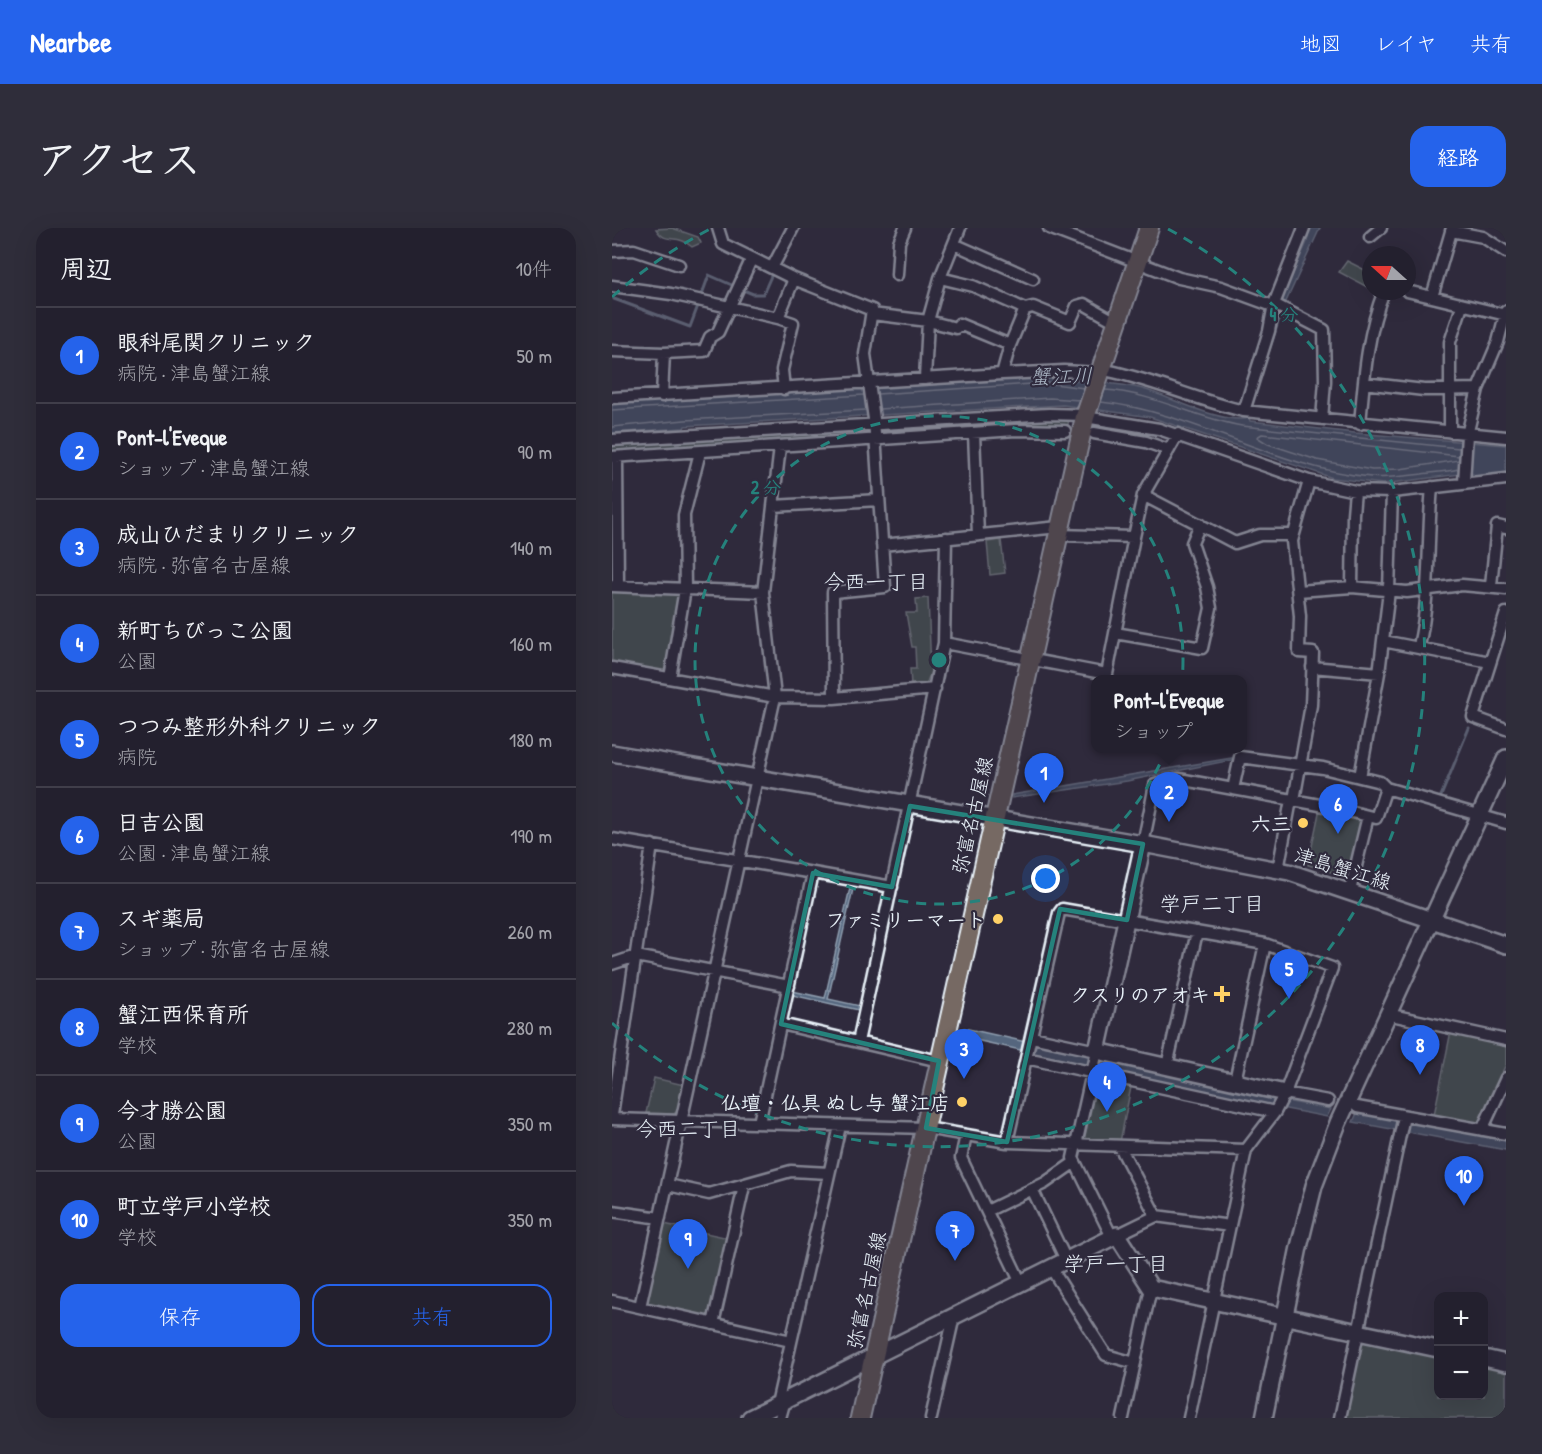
<!DOCTYPE html>
<html lang="ja">
<head>
<meta charset="utf-8">
<style>
	body { margin:0; font-family:"Patrick Hand","Klee One",sans-serif; background:#2f2d3a; color:#f1f3f6 }
	.controls { position:absolute; right:18px; bottom:18px; display:grid; overflow:hidden; border-radius:12px; box-shadow:0 6px 24px #0002 }
	.controls button { width:54px; height:54px; display:grid; place-items:center; padding:0; border:0; border-bottom:2px solid #403e4a; background:#23202e; color:#f1f3f6; font:30px sans-serif }
	.compass { position:absolute; left:750px; top:18px; width:54px; height:54px; border-radius:50%; background:#23202e; box-shadow:0 6px 24px #0002; rotate:291deg }
	.you { position:absolute; left:434px; top:651px; width:21px; height:21px; margin:-15px; border:4px solid #fff; border-radius:50%; background:#1a73e8; box-shadow:0 0 0 9px #1a73e833 }
	.badge { display:grid; place-items:center; width:39px; height:39px; border-radius:50%; background:#2563eb; color:#fff; font-size:20px; font-weight:700 }
	.pin { position:absolute; translate:-50% -50px; filter:drop-shadow(0 2px 3px #0008) }
	.pin::after { content:''; position:absolute; top:32px; width:21px; height:18px; background:inherit; clip-path:polygon(0 0,100% 0,50% 100%) }
	.popup { position:absolute; left:479px; top:447px; width:156px; height:78px; box-sizing:border-box; display:grid; place-content:center; border-radius:12px; background:#23202e; filter:drop-shadow(0 2px 4px #0005); font-size:20px; white-space:nowrap; color:#a3a3aa }
	.popup b { font-size:22px; color:#f1f3f6 }
	.popup::after { content:''; position:absolute; left:50%; top:100%; margin-left:-12px; border:12px solid transparent; border-top-color:#23202e }
	.list { margin:0; padding:0; list-style:none }
	h2 { display:flex; justify-content:space-between; align-items:center; height:78px; margin:0; padding:0 24px; font-size:26px }
	h2 small { font-size:20px; font-weight:400; color:#a3a3aa }
	.list li { display:grid; grid-template-columns:39px 1fr auto; gap:18px; align-items:center; box-sizing:border-box; height:96px; padding:0 24px; border-top:2px solid #403e4a }
	.list b { display:block; font-size:22px; white-space:nowrap }
	.list p { margin:0; font-size:20px; white-space:nowrap; color:#a3a3aa }
	.list em { font-size:20px; font-style:normal; color:#a3a3aa }
	.actions { display:flex; gap:12px; padding:18px 24px }
	.actions a { flex:1; padding:14px 0; border:2px solid #2563eb; border-radius:18px; text-align:center; font-size:21px; color:#2563eb }
	.actions .main { background:#2563eb; color:#fff }
	.map { position:relative; flex:none; width:894px; height:1190px; overflow:hidden; border-radius:18px }
	header { display:flex; align-items:center; gap:36px; box-sizing:border-box; height:84px; padding:0 30px; background:#2563eb; color:#fff }
	header strong { font-size:28px }
	nav { display:flex; gap:33px; margin-inline-start:auto; font-size:21px }
	.intro { display:flex; align-items:center; justify-content:space-between; box-sizing:border-box; height:144px; padding:0 36px }
	h1 { margin:0; font-size:42px }
	.button { padding:15px 27px; border-radius:18px; background:#2563eb; color:#fff; font-size:21px; font-weight:700 }
	main { display:flex; gap:36px; padding:0 36px }
	aside { flex:1; background:#23202e; border-radius:18px; box-shadow:0 6px 24px #0002 }
	.map>svg:first-child { display:block }
</style>
</head>
<body>
<header>
<strong>Nearbee</strong>
<nav><a>地図</a><a>レイヤ</a><a>共有</a></nav>
</header>
<div class="intro"><h1>アクセス</h1><a class="button">経路</a></div>
<main>
<aside>
<h2>周辺<small>10件</small></h2>
<ul class="list">
<li><span class="badge">1</span><div><b>眼科尾関クリニック</b><p>病院 · 津島蟹江線</p></div><em>50 m</em></li>
<li><span class="badge">2</span><div><b>Pont-l'Eveque</b><p>ショップ · 津島蟹江線</p></div><em>90 m</em></li>
<li><span class="badge">3</span><div><b>成山ひだまりクリニック</b><p>病院 · 弥富名古屋線</p></div><em>140 m</em></li>
<li><span class="badge">4</span><div><b>新町ちびっこ公園</b><p>公園</p></div><em>160 m</em></li>
<li><span class="badge">5</span><div><b>つつみ整形外科クリニック</b><p>病院</p></div><em>180 m</em></li>
<li><span class="badge">6</span><div><b>日吉公園</b><p>公園 · 津島蟹江線</p></div><em>190 m</em></li>
<li><span class="badge">7</span><div><b>スギ薬局</b><p>ショップ · 弥富名古屋線</p></div><em>260 m</em></li>
<li><span class="badge">8</span><div><b>蟹江西保育所</b><p>学校</p></div><em>280 m</em></li>
<li><span class="badge">9</span><div><b>今才勝公園</b><p>公園</p></div><em>350 m</em></li>
<li><span class="badge">10</span><div><b>町立学戸小学校</b><p>学校</p></div><em>350 m</em></li>
</ul>
<div class="actions"><a class="main">保存</a><a>共有</a></div>
</aside>
<div class="map">
<svg width="894" height="1190" viewBox="0 0 894 1190">
	<rect width="100%" height="100%" fill="#2f2a3d"/>
	<filter id="ink" filterUnits="userSpaceOnUse"><feTurbulence type="fractalNoise" baseFrequency=".0167" numOctaves="2"/><feDisplacementMap in="SourceGraphic" scale="12" xChannelSelector="R" yChannelSelector="G"/><feConvolveMatrix kernelMatrix="1 2 1 2 8 2 1 2 1" color-interpolation-filters="sRGB"/></filter>
	<g filter="url(#ink)">
		<!-- green -->
		<path fill="#576961" stroke="#a0adac" stroke-width="1.5" d="M 60,0 L 86,9 L 89,15 L 80,19 C 77,17 74,14 71,13 C 59,8 53,15 44,1 Z
			M 735,33 L 759,45 L 759,61 L 727,44 Z
			M 436,189 L 457,191 L 455,201 L 267,209 L 266,202 Z
			M 195,203 L 200,206 L 260,204 L 260,209 L 0,224 L 0,217 Z
			M 389,312 L 393,345 L 378,347 L 375,314 Z
			M 0,362 L 65,366 L 68,371 L 54,442 L 50,444 L 0,436 Z
			M 316,370 L 319,443 L 314,457 L 299,457 L 298,441 L 304,441 L 303,419 L 300,419 L 294,385 L 305,385 L 304,371 Z
			M 708,580 L 753,592 L 739,650 L 696,637 Z
			M 839,803 L 894,816 L 894,836 L 866,896 L 822,887 Z
			M 42,850 L 72,857 L 66,882 L 62,886 L 34,885 Z
			M 487,851 L 519,859 L 508,914 L 474,914 L 471,910 L 484,854 Z
			M 52,996 L 117,1010 L 100,1087 L 95,1089 L 37,1076 L 35,1072 Z
			M 752,1114 L 826,1129 L 826,1168 L 872,1168 L 872,1138 L 894,1143 L 894,1190 L 732,1190 L 747,1118 Z"/>
		<!-- water -->
		<path fill="#54667e" stroke="#8f9eaf" stroke-width="1.5" d="M 697,0 L 708,0 L 672,78 L 655,131 L 651,129 L 667,76 L 695,14 Z
			M 444,149 C 472,156 502,153 531,161 C 559,169 611,197 637,190 L 638,193 L 743,205 L 894,217 L 894,246 L 862,248 L 861,246 L 849,246 L 771,256 L 721,250 L 538,189 L 451,177 L 73,198 L 72,200 L 0,205 L 0,176 Z
			M 620,530 L 620,532 L 515,553 L 400,570 L 400,567 Z
			M 238,660 L 241,661 L 216,771 L 248,778 L 247,782 L 180,767 L 180,763 L 213,770 Z
			M 352,800 L 679,874 L 719,881 L 715,889 L 669,880 L 350,809 L 347,806 L 348,802 Z
			M 745,885 L 894,912 L 894,922 L 741,894 Z"/>
		<g fill="none" stroke-linecap="round" stroke-linejoin="round">
			<!-- shore -->
			<path stroke="#adb9c7" stroke-width="1.5" d="M 493,162 C 541,165 583,190 630,198 L 847,220
				M 265,166 L 435,155 L 472,160
				M 489,174 C 583,184 665,241 759,249 C 776,251 793,248 810,246 C 822,244 835,244 846,241
				M 267,181 L 438,170 L 468,172
				M 0,182 L 252,167
				M 0,199 L 73,192 L 254,182
				M 847,232 L 788,241 L 760,242 L 705,232 L 656,216 L 645,209 L 650,206 L 847,228"/>
			<!-- stream -->
			<path stroke="#8f9eaf" stroke-width="3" d="M 129,61 L 141,66 L 151,66 L 159,48
				M 89,69 L 97,47 L 122,58
				M 2,71 L 78,99 L 87,75
				M 829,568 L 857,500"/>
			<!-- street casing -->
			<g stroke="#e8f1f8" stroke-width="15">
				<path id="street" d="M 106,0 L 111,16 L 182,51 L 260,82 L 253,126 L 262,191 L 273,359 L 221,364 L 222,470
					M 437,0 L 567,50 L 609,59 L 661,78
					M 839,3 L 871,9 L 894,24
					M 758,9 L 769,0
					M 342,16 L 421,51
					M 0,23 L 22,22 L 67,37
					M 160,40 L 181,0
					M 285,47 L 287,14 L 293,0
					M 328,50 L 361,58 L 413,81 L 421,79 L 458,94 L 465,78 L 472,76 L 504,94
					M 0,58 L 59,66 L 166,90 L 182,51
					M 795,63 L 894,87
					M 820,69 L 840,0
					M 662,76 L 712,102 L 713,153 L 710,191
					M 260,86 L 316,93 L 328,50 L 348,0
					M 166,90 L 181,95 L 170,142 L 172,161
					M 0,123 L 52,125
					M 488,141 C 538,150 583,172 632,183 L 894,209
					M 390,146 L 398,117 L 413,81
					M 313,151 L 316,93 L 344,100 L 347,96 L 398,117
					M 752,155 L 812,162 L 866,161
					M 50,168 L 52,125 L 92,123 L 98,109 L 106,104 L 140,30
					M 0,170 L 390,146 L 452,143 L 486,145
					M 632,183 L 657,103 L 662,76 L 692,0
					M 473,189 L 547,201 L 697,253 L 743,263 L 780,264 L 894,251
					M 748,196 C 752,151 755,105 772,63
					M 838,204 L 838,114 L 850,78
					M 362,205 L 366,307
					M 482,205 L 534,214 L 557,222
					M 0,212 L 437,186 L 473,187
					M 0,229 L 404,202 L 453,203
					M 5,229 L 6,358
					M 852,254 L 855,207 L 866,161 L 886,114 L 894,83
					M 531,267 L 566,206
					M 161,278 L 267,272
					M 445,307 L 522,309 L 531,267 L 623,315 L 648,307 L 681,307
					M 270,317 L 447,299
					M 879,357 L 885,298 L 894,300
					M 0,358 L 151,364
					M 740,359 L 741,286 L 743,263
					M 686,363 L 740,359 L 795,364 L 850,357 L 894,361
					M 894,385 L 861,489 L 894,501
					M 503,405 L 590,420 L 599,380 L 595,359 L 580,315 L 588,296
					M 771,413 L 878,434
					M 332,415 L 495,446 L 522,309
					M 807,418 C 819,365 815,313 820,259
					M 700,439 L 767,445
					M 0,440 L 163,469 L 222,470 L 323,461
					M 58,450 L 73,361 L 72,287 L 88,224
					M 748,549 L 767,445 L 777,363 L 780,264
					M 621,561 L 628,529 L 711,540 L 768,554 L 774,560 L 894,595
					M 682,572 L 699,477 L 701,425 L 687,424 L 688,388 L 680,313 L 697,253
					M 0,611 L 201,645
					M 531,616 L 543,557 L 567,551 L 724,580 L 764,590 L 774,560
					M 666,642 L 679,572
					M 738,663 L 756,588
					M 0,736 L 24,728 L 177,758
					M 775,786 L 894,812
					M 169,796 L 327,833
					M 246,814 L 332,415 L 334,310
					M 414,830 L 663,884
					M 555,838 L 585,704
					M 623,853 L 653,716
					M 673,865 L 716,873
					M 745,879 L 894,906
					M 0,887 L 40,617
					M 0,891 L 314,900 L 395,914 L 634,922
					M 147,895 L 201,645 L 280,659
					M 870,902 L 894,850
					M 354,907 L 349,930 L 409,1055
					M 395,914 L 447,685 L 450,681 L 653,716 L 720,740 L 673,865 L 663,884 L 634,922 L 577,1190
					M 508,919 L 544,988
					M 463,934 L 500,1009
					M 56,957 L 97,966 L 179,943 L 217,945
					M 420,961 L 454,1032
					M 0,983 L 48,990
					M 375,983 L 433,955 L 463,934 L 461,930 L 485,823 L 420,809
					M 505,1007 L 544,988 L 618,998
					M 439,1040 L 494,1127 L 523,1135
					M 0,1073 L 179,1113
					M 28,1079 L 163,469 L 151,364 L 168,219
					M 101,1096 L 132,958
					M 165,1176 L 228,898
					M 168,1190 L 173,1172
					M 319,1190 L 342,1088
					M 511,1190 L 539,1060
					M 728,1190 L 792,888"/>
			</g>
			<!-- secondary casing -->
			<g stroke="#e8f1f8" stroke-width="20">
				<path id="secondary" d="M 0,525 L 531,616 L 677,644 L 894,717
					M 531,616 L 485,823 L 673,865
					M 872,1130 L 894,1135
					M 138,1190 L 505,1007 L 539,1060 L 826,1121
					M 652,1190 L 687,1019 L 702,958 L 726,895 L 894,530"/>
			</g>
			<!-- primary casing -->
			<g stroke="#e8f1f8" stroke-width="22">
				<path id="primary" d="M 248,1190 L 473,189 L 537,0"/>
			</g>
			<!-- street -->
			<use href="#street" stroke="#2f2a3d" stroke-width="10"/>
			<!-- secondary -->
			<use href="#secondary" stroke="#2f2a3d" stroke-width="15"/>
			<!-- primary -->
			<use href="#primary" stroke="#766964" stroke-width="18"/>
		</g>
	</g>
	<!-- marked area -->
	<path d="M0 0H894V1190H0ZM 298,578 L 531,616 L 515,692 L 448,681 L 395,914 L 314,900 L 327,833 L 169,796 L 201,645 L 280,659 Z" fill="#2f2a3d" fill-opacity=".55" fill-rule="evenodd"/>
	<path fill="none" stroke="#25827c" stroke-width="4.5" stroke-linejoin="round" d="M 298,578 L 531,616 L 515,692 L 448,681 L 395,914 L 314,900 L 327,833 L 169,796 L 201,645 L 280,659 Z"/>
	<!-- distance rings -->
	<g fill="none" stroke="#25827c" stroke-width="3" stroke-dasharray="10 8">
		<circle cx="327" cy="432" r="244"/>
		<path d="M0 69A488 488 0 0 1 98 1M556 1A488 488 0 1 1 0 795"/>
	</g>
	<!-- markers -->
	<g fill="#ffd166" stroke="#2f2a3d" stroke-width="2">
		<circle cx="691" cy="595" r="6"/>
		<circle cx="386" cy="691" r="6"/>
		<path d="M607 757h6v6h6v6h-6v6h-6v-6h-6v-6h6z"/>
		<circle cx="350" cy="874" r="6"/>
	</g>
	<g text-anchor="middle" dominant-baseline="central" stroke-width="4.5" stroke-linejoin="round" paint-order="stroke">
		<!-- street labels -->
		<g font-size="20" fill="#e8f1f8" stroke="#2f2a3d">
			<text transform="translate(360 587) rotate(-77)">弥富名古屋線</text>
			<text transform="translate(731 640) rotate(17)">津島蟹江線</text>
			<text transform="translate(254 1062) rotate(-78)">弥富名古屋線</text>
		</g>
		<!-- poi labels -->
		<g font-size="20" font-weight="bold" fill="#e8f1f8" stroke="#2f2a3d" text-anchor="end">
			<text x="679" y="595">六三</text>
			<text x="374" y="691">ファミリーマート</text>
			<text x="598" y="766">クスリのアオキ</text>
			<text x="338" y="874">仏壇・仏具 ぬし与 蟹江店</text>
		</g>
		<!-- water labels -->
		<g font-size="21" font-style="italic" fill="#adb9c7" stroke="#2f2a3d">
			<text transform="translate(449 148) rotate(-1)">蟹江川</text>
		</g>
		<!-- neighbourhood labels -->
		<g font-size="21" fill="#e8f1f8" stroke="#2f2a3d">
			<text x="264" y="353">今西一丁目</text>
			<text x="600" y="675">学戸二丁目</text>
			<text x="76" y="900">今西二丁目</text>
			<text x="504" y="1035">学戸一丁目</text>
		</g>
	</g>
	<circle cx="327" cy="432" r="9" fill="#25827c" stroke="#2f2a3d" stroke-width="3"/>
	<g font-size="18" text-anchor="middle" font-weight="bold" fill="#25827c" stroke="#2f2a3d" stroke-width="4.5" stroke-linejoin="round" paint-order="stroke">
		<text x="672" y="93">4 分</text>
		<text x="154" y="266">2 分</text>
	</g>
</svg>
<div class="controls">
<button>+</button>
<button>−</button>
</div>
<svg class="compass" viewBox="-18 -18 36 36"><path d="M0-13l5 13h-10z" fill="#e53935"/><path d="M0 13l5-13h-10z" fill="#a3a3aa"/></svg>
<div class="you"></div>
<div class="pin badge" style="left:432px;top:575px">1</div>
<div class="pin badge" style="left:557px;top:594px">2</div>
<div class="popup"><b>Pont-l'Eveque</b>ショップ</div>
<div class="pin badge" style="left:352px;top:851px">3</div>
<div class="pin badge" style="left:495px;top:884px">4</div>
<div class="pin badge" style="left:677px;top:771px">5</div>
<div class="pin badge" style="left:726px;top:606px">6</div>
<div class="pin badge" style="left:343px;top:1033px">7</div>
<div class="pin badge" style="left:808px;top:847px">8</div>
<div class="pin badge" style="left:76px;top:1041px">9</div>
<div class="pin badge" style="left:852px;top:978px">10</div>
</div>
</main>
</body>
</html>
